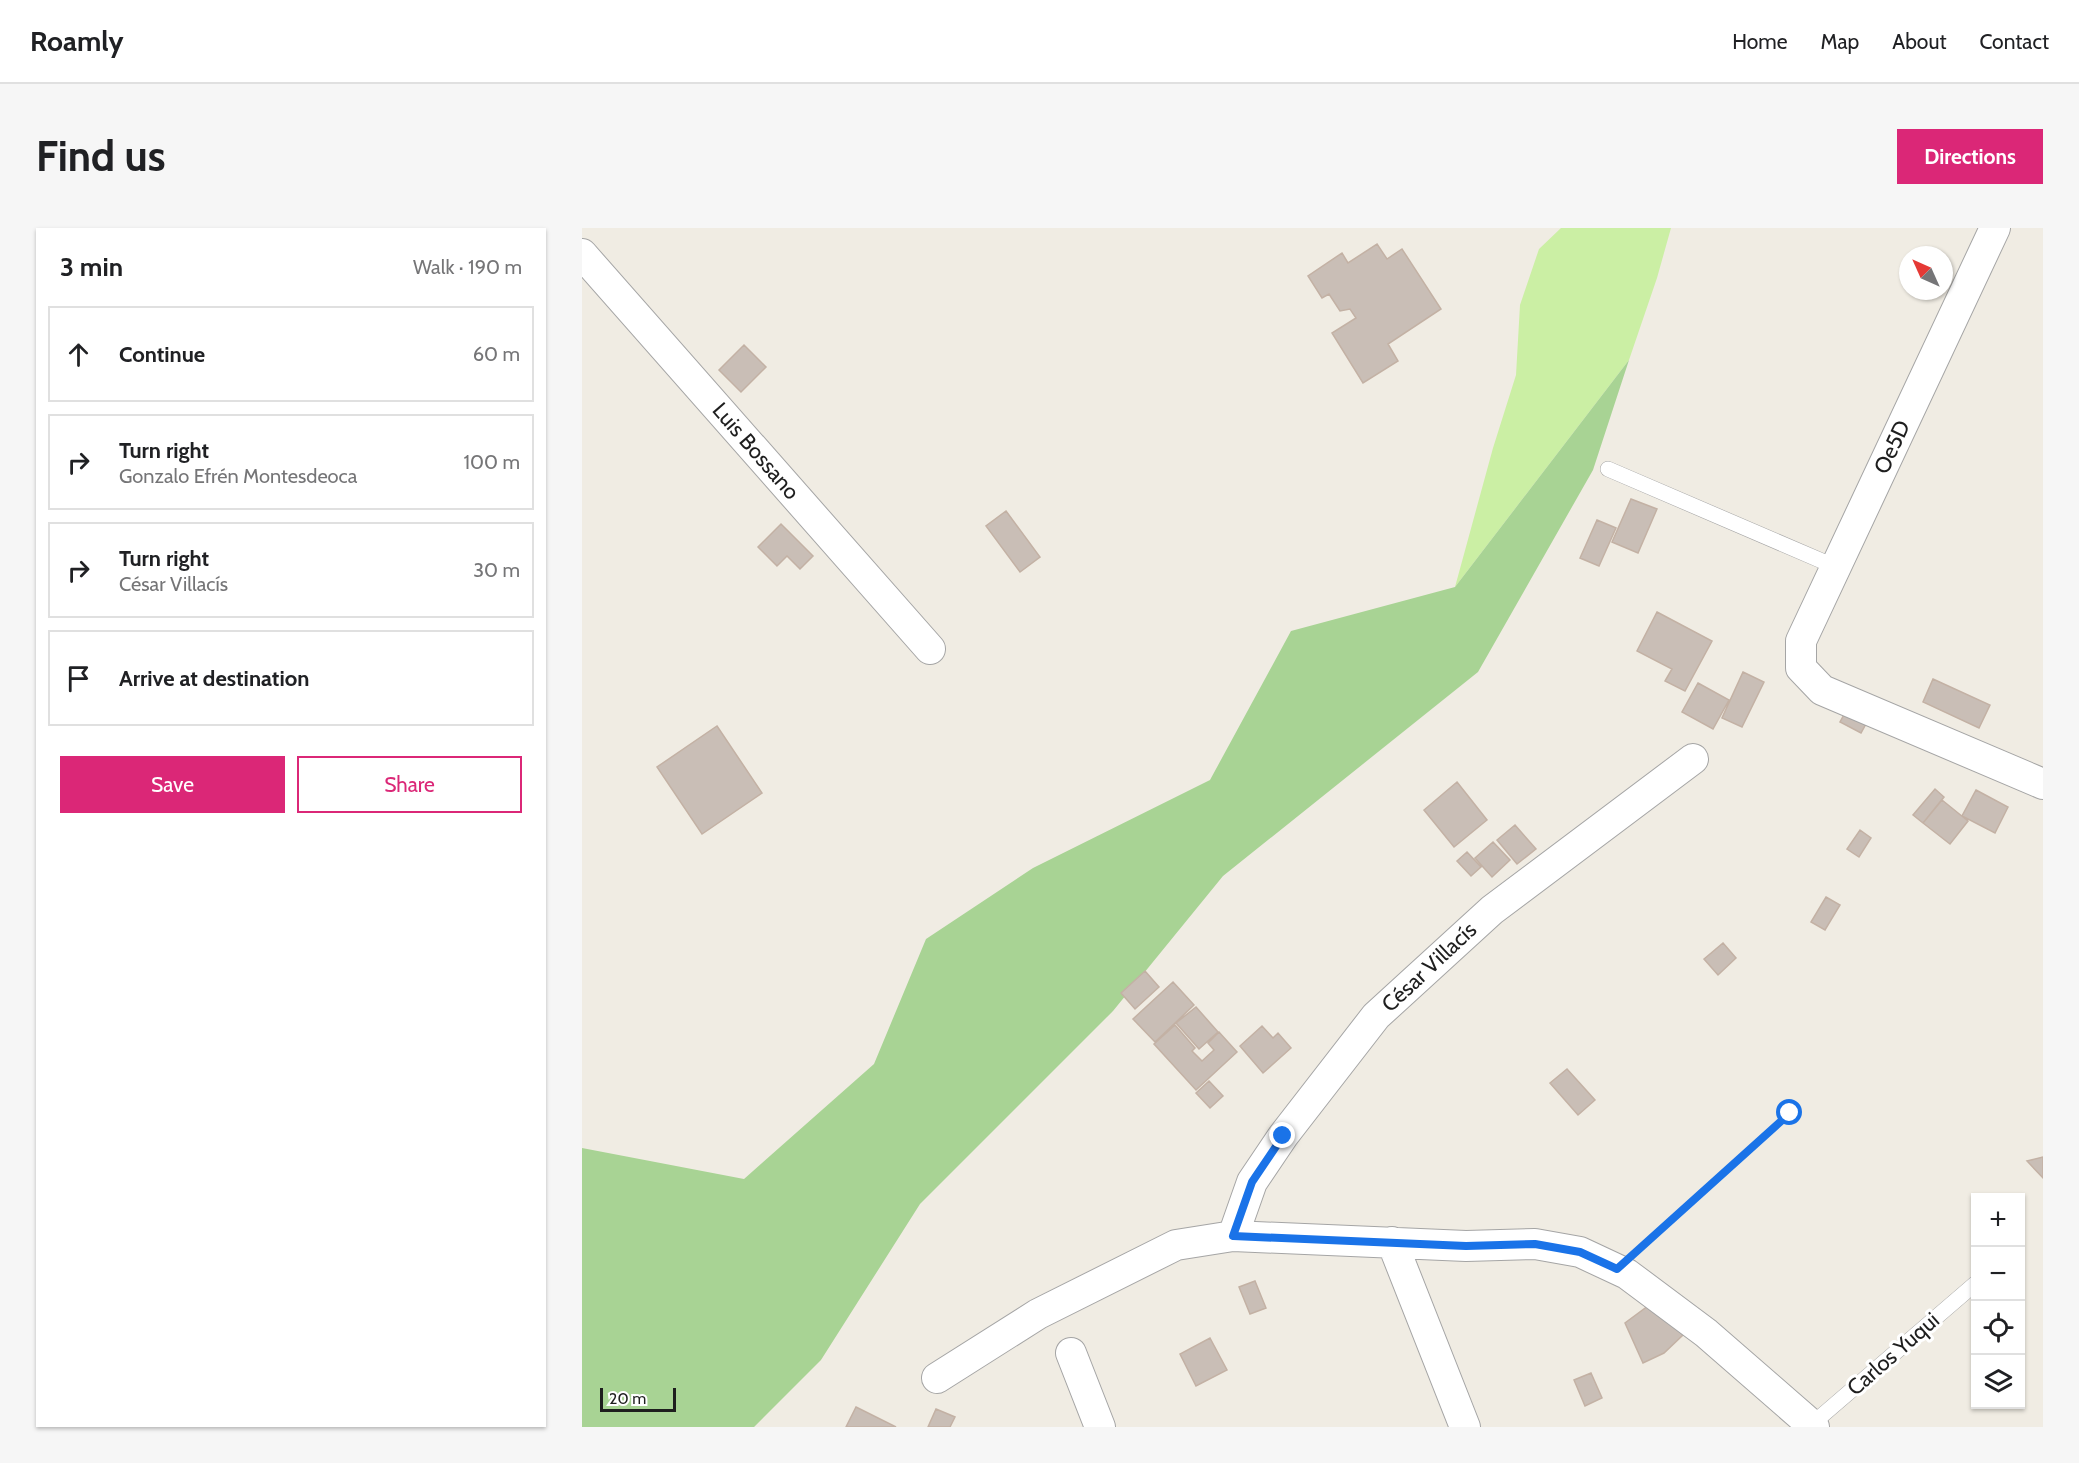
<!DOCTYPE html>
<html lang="en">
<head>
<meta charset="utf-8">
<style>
	body { margin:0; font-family:Cabin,sans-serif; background:#f6f6f6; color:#202124 }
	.controls { position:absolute; right:18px; bottom:18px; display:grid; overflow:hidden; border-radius:0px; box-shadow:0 2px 4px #0004 }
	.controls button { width:54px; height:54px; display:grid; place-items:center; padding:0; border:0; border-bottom:2px solid #e0e0e0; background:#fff; color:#202124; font:30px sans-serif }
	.compass { position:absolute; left:1317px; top:18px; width:54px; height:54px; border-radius:50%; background:#fff; box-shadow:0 2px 4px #0004; rotate:315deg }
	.scale { position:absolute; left:18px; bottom:15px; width:76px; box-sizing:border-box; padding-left:6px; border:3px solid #1e1e1e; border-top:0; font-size:16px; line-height:21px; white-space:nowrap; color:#1e1e1e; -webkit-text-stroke:4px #fff; paint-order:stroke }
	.stop { position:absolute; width:18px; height:18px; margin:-14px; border:4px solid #1a73e8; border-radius:50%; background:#fff }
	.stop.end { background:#1a73e8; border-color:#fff; box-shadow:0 2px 6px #0008 }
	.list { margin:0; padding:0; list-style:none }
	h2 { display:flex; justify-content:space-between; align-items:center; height:78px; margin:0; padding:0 24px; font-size:26px }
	h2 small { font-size:20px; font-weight:400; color:#757577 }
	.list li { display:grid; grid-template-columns:39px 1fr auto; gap:18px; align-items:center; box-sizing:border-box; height:96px; margin:0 12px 12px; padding:0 12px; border:2px solid #e0e0e0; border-radius:0px }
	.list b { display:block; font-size:22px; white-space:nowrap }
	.list p { margin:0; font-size:20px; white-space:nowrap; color:#757577 }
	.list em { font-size:20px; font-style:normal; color:#757577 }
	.actions { display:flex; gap:12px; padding:18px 24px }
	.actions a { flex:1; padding:14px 0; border:2px solid #db2777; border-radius:0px; text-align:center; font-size:21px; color:#db2777 }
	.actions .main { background:#db2777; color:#fff }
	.icon { flex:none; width:33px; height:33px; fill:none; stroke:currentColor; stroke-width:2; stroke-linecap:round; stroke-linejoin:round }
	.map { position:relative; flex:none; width:1461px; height:1199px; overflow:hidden; border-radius:0px }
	header { display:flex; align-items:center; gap:36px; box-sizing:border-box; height:84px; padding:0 30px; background:#fff; border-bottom:2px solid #e0e0e0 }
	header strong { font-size:28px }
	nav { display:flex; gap:33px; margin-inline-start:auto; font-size:21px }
	.intro { display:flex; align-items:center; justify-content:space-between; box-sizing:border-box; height:144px; padding:0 36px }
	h1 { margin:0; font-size:42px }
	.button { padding:15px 27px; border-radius:0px; background:#db2777; color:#fff; font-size:21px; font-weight:700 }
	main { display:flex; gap:36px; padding:0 36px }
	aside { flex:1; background:#fff; border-radius:0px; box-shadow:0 2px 4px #0004 }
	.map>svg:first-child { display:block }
</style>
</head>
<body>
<header>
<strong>Roamly</strong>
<nav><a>Home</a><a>Map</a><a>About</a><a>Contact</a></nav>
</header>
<div class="intro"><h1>Find us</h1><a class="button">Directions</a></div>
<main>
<aside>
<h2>3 min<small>Walk · 190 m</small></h2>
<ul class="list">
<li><svg class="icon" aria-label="ahead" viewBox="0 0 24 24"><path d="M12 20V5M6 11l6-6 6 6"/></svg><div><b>Continue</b></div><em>60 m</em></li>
<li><svg class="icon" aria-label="right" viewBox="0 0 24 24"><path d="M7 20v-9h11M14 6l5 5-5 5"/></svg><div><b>Turn right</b><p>Gonzalo Efrén Montesdeoca</p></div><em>100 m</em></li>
<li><svg class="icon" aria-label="right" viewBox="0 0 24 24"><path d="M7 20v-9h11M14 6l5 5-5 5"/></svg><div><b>Turn right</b><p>César Villacís</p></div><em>30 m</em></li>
<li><svg class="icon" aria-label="arrive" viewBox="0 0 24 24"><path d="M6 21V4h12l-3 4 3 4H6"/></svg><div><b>Arrive at destination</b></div></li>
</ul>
<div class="actions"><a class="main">Save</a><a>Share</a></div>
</aside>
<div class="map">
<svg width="1461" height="1199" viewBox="0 0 1461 1199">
	<rect width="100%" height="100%" fill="#f0ece3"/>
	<!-- grass -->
	<path fill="#cbefa4" d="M 979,0 L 1089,0 L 1075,50 L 1047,132 L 873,359 L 911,220 L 934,147 L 938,77 L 957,21 Z"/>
	<!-- forest -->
	<path fill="#a8d394" d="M 1047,132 L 1011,242 L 896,444 L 641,648 L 531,783 L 338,976 L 239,1132 L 172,1199 L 0,1199 L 0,920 L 162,951 L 292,836 L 344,711 L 451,640 L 628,552 L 709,403 L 873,359 Z"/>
	<!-- building -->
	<path fill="#c9beb6" stroke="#c3b1a4" stroke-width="1.5" d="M 795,16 L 805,31 L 820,21 L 859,81 L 806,116 L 816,133 L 781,155 L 750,105 L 774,90 L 768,81 L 758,83 L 747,66 L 740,70 L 726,48 L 760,25 L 766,35 Z
		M 162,117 L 184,139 L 159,164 L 137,142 Z
		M 1049,271 L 1075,281 L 1056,325 L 1030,314 Z
		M 424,283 L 458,329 L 438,344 L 404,298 Z
		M 1015,292 L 1034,300 L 1017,338 L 998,330 Z
		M 199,296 L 231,328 L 218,341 L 205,328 L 195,338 L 176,319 Z
		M 1075,384 L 1130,413 L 1103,463 L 1083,453 L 1090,441 L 1055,423 Z
		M 1161,444 L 1182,454 L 1160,499 L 1140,490 Z
		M 1351,451 L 1408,477 L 1397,500 L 1341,474 Z
		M 1116,455 L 1147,472 L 1131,501 L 1100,484 Z
		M 1264,483 L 1285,494 L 1279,505 L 1258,494 Z
		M 135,498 L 180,565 L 120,606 L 75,539 Z
		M 875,554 L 905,592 L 872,619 L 842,582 Z
		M 1353,561 L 1362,569 L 1341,595 L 1331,587 Z
		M 1394,562 L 1426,579 L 1413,605 L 1380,588 Z
		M 1360,572 L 1386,593 L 1368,616 L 1341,595 Z
		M 933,597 L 954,621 L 935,636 L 915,612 Z
		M 1278,602 L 1289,610 L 1277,629 L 1265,621 Z
		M 911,614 L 928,632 L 910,649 L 893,630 Z
		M 885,624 L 899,639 L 889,648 L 875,633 Z
		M 1244,669 L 1258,677 L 1243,702 L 1229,694 Z
		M 1141,715 L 1154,730 L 1136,747 L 1122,731 Z
		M 563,743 L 577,759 L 553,781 L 539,765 Z
		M 591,754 L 612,777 L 573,814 L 551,791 Z
		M 614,779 L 636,804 L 617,821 L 594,795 Z
		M 593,797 L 613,820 L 610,823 L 620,833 L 632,822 L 626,815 L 637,804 L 655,824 L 614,862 L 572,816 Z
		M 680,798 L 691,810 L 696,805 L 709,820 L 681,845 L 658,818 Z
		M 985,841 L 1013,872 L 996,887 L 968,855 Z
		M 627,853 L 641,868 L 628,880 L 614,865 Z
		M 1461,929 L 1461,950 L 1445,933 Z
		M 673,1053 L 684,1080 L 668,1086 L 657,1059 Z
		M 1070,1075 L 1101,1107 L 1082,1125 L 1061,1135 L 1043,1095 Z
		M 628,1110 L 645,1142 L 614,1158 L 598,1126 Z
		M 1009,1145 L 1020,1170 L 1003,1178 L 992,1152 Z
		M 274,1179 L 314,1199 L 264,1199 Z
		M 354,1181 L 373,1189 L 368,1199 L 346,1199 Z"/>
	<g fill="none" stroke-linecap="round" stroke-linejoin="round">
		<!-- service casing -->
		<g stroke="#a5a5a5" stroke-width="16">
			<path id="service" d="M 1026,241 L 1254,339
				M 1229,1197 L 1394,1055"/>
		</g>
		<!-- minor casing -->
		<g stroke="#a5a5a5" stroke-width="32">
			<path id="minor" d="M 1413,0 L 1219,413 L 1219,440 L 1240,462 L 1461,556
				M 0,26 L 348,421
				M 651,1008 L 670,954 L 701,908 L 794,788 L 910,682 L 1111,531
				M 810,1014 L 883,1199
				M 489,1125 L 518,1199
				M 355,1150 L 456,1086 L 594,1017 L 651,1008 L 884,1018 L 953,1016 L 998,1024 L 1045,1046 L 1124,1105 L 1232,1199"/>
		</g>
		<!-- path -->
		<path stroke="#ff7266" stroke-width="4" stroke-dasharray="3 3" stroke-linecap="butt" d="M 1057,1021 L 1208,885"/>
		<!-- service -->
		<use href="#service" stroke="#fff" stroke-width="15"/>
		<!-- minor -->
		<use href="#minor" stroke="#fff" stroke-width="30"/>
	</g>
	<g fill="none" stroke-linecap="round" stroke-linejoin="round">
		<!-- route -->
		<path stroke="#1a73e8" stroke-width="8" d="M 701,908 L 670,954 L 651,1008 L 884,1018 L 953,1016 L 998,1024 L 1035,1041 L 1208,885"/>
	</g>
	<g text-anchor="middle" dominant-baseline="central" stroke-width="6" stroke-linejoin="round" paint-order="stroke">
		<!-- street labels -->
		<g font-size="22" fill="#1e1e1e" stroke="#fff">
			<text transform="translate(1310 219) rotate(-65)">Oe5D</text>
			<text transform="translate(174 223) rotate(49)">Luis Bossano</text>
			<text transform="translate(847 739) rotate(-43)">César Villacís</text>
			<text transform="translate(1311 1126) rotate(-41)">Carlos Yuqui</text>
		</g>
	</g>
</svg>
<div class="controls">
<button>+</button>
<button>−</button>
<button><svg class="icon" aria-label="locate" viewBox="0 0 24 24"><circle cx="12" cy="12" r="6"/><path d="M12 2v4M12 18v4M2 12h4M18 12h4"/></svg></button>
<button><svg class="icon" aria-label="layers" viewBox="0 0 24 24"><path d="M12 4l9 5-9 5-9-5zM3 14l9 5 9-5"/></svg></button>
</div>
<svg class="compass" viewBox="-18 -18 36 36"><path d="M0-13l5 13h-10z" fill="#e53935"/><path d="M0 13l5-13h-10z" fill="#757577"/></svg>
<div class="scale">20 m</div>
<div class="stop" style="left:1208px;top:885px"></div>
<div class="stop end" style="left:701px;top:908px"></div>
</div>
</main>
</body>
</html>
